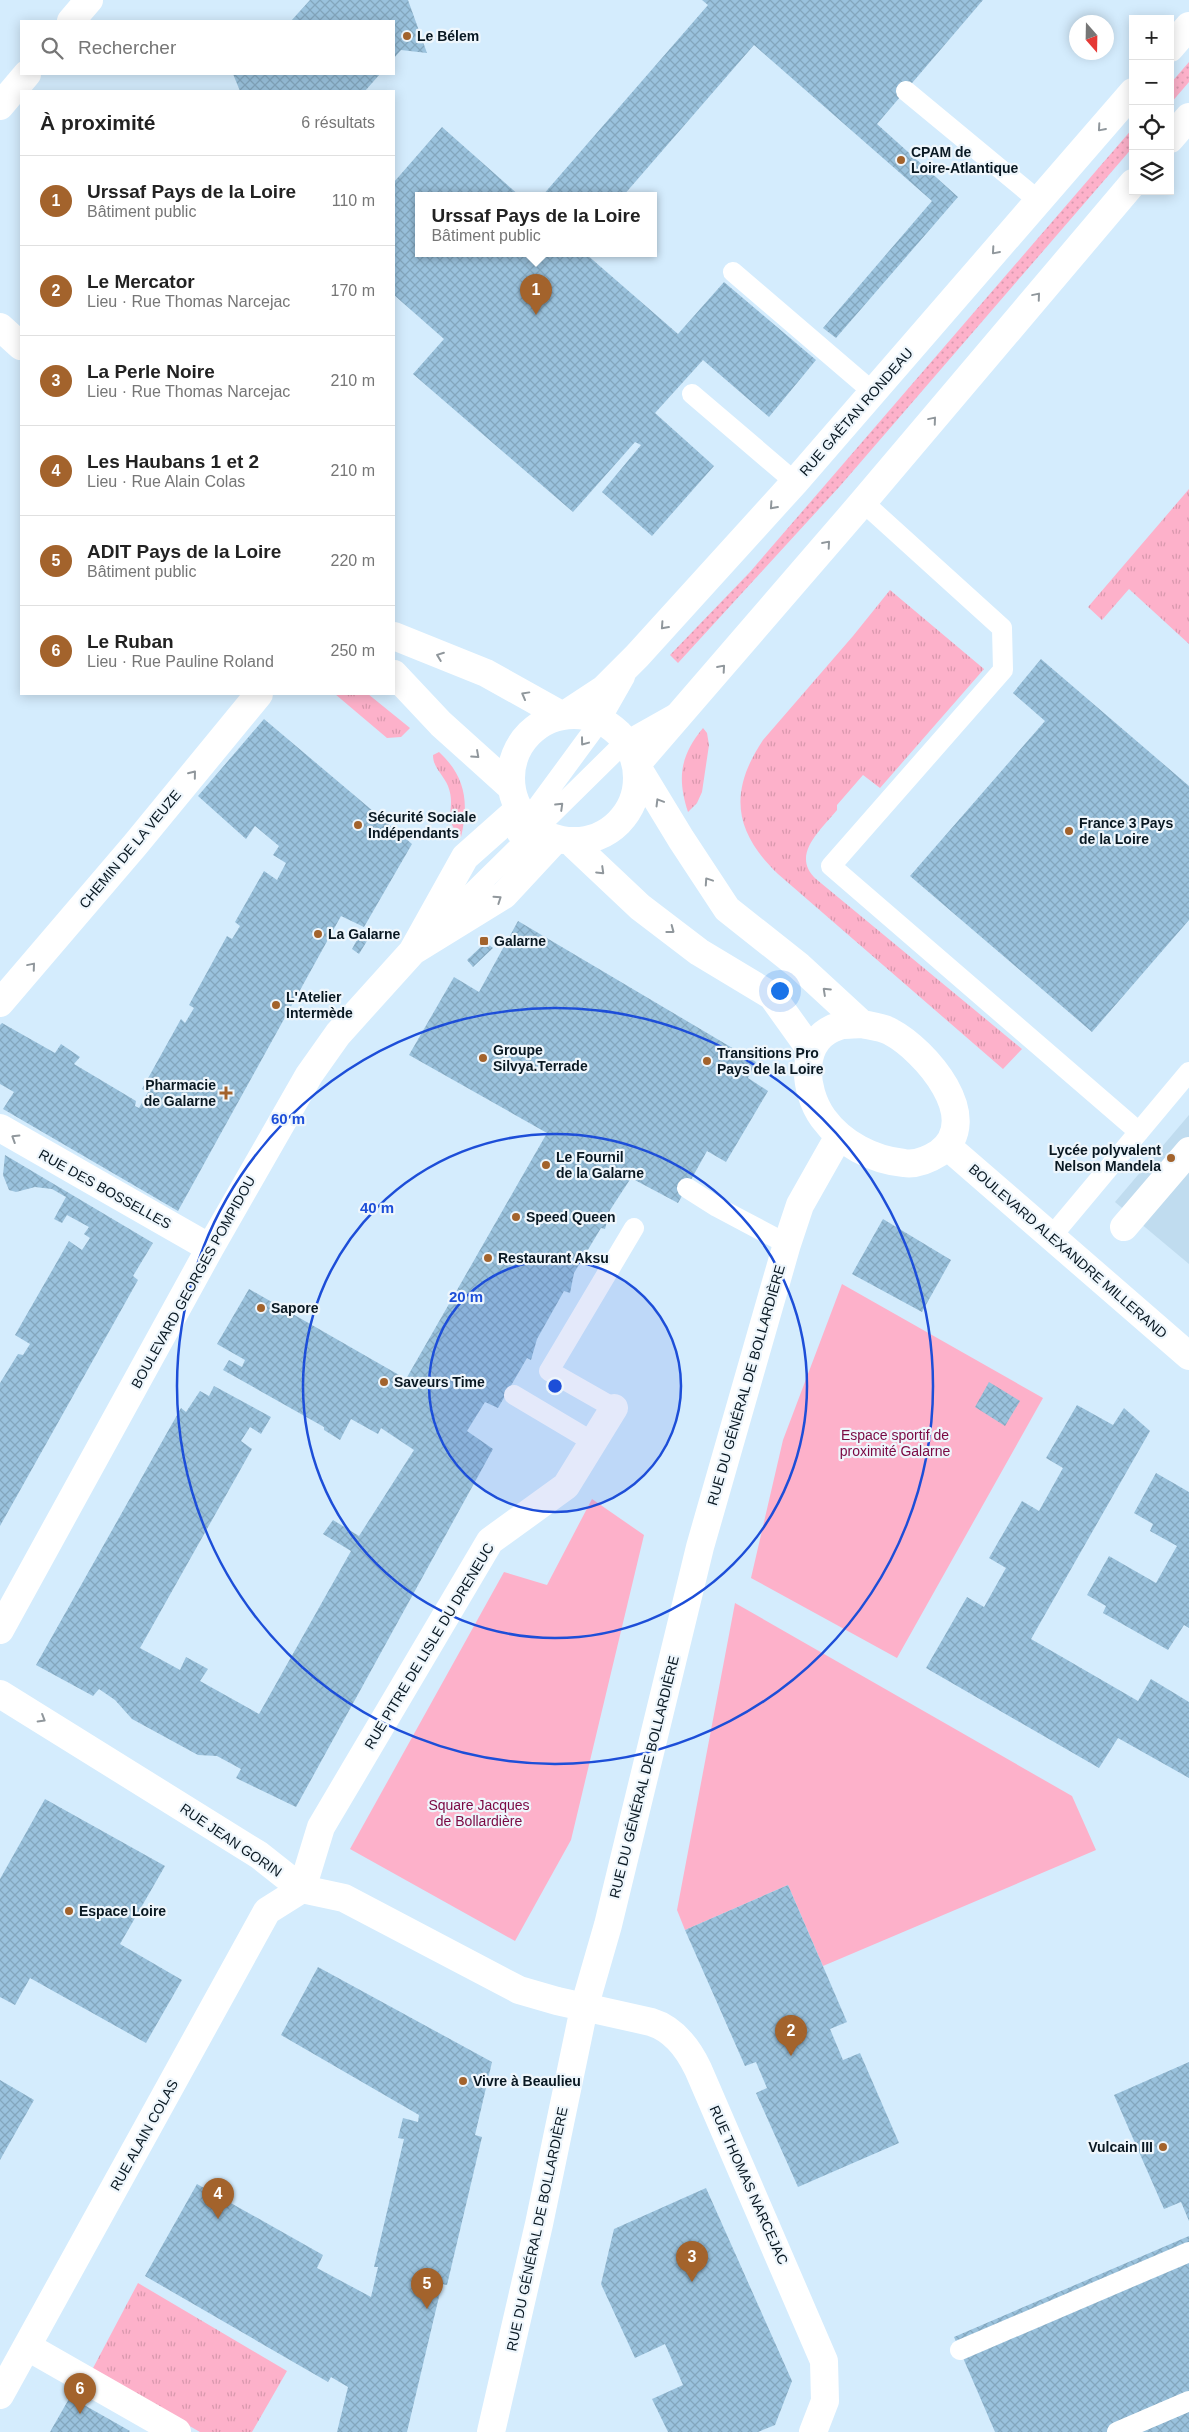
<!DOCTYPE html>
<html lang="fr">
<head>
<meta charset="utf-8">
<style>
	body { margin:0; font-family:Helvetica,sans-serif; background:#f6f6f6; color:#222 }
	.controls { position:absolute; right:15px; top:15px; display:grid; overflow:hidden; border-radius:0px; box-shadow:0 2px 12px #0003 }
	.controls button { width:45px; height:45px; display:grid; place-items:center; padding:0; border:0; border-bottom:1px solid #e0e0e0; background:#fff; color:#222; font:25px sans-serif }
	.compass { position:absolute; left:1069px; top:15px; width:45px; height:45px; border-radius:50%; background:#fff; box-shadow:0 2px 12px #0003; rotate:160deg }
	.you { position:absolute; left:779px; top:990px; width:18px; height:18px; margin:-12px; border:4px solid #fff; border-radius:50%; background:#1a73e8; box-shadow:0 0 0 8px #1a73e833 }
	.badge { display:grid; place-items:center; width:32px; height:32px; border-radius:50%; background:#a3632c; color:#fff; font-size:16px; font-weight:700 }
	.pin { position:absolute; translate:-50% -41px; filter:drop-shadow(0 1px 2px #0008) }
	.pin::after { content:''; position:absolute; top:26px; width:18px; height:15px; background:inherit; clip-path:polygon(0 0,100% 0,50% 100%) }
	.popup { position:absolute; left:415px; top:192px; width:242px; height:65px; box-sizing:border-box; display:grid; place-content:center; border-radius:0px; background:#fff; filter:drop-shadow(0 1px 4px #0005); font-size:16px; white-space:nowrap; color:#767676 }
	.popup b { font-size:19px; color:#222 }
	.popup::after { content:''; position:absolute; left:50%; top:100%; margin-left:-10px; border:10px solid transparent; border-top-color:#fff }
	.list { margin:0; padding:0; list-style:none }
	h2 { display:flex; justify-content:space-between; align-items:center; height:65px; margin:0; padding:0 20px; font-size:21px }
	h2 small { font-size:16px; font-weight:400; color:#767676 }
	.list li { display:grid; grid-template-columns:32px 1fr auto; gap:15px; align-items:center; box-sizing:border-box; height:90px; padding:0 20px; border-top:1px solid #e0e0e0 }
	.list b { display:block; font-size:19px; white-space:nowrap }
	.list p { margin:0; font-size:16px; white-space:nowrap; color:#767676 }
	.list em { font-size:16px; font-style:normal; color:#767676 }
	.icon { flex:none; width:28px; height:28px; fill:none; stroke:currentColor; stroke-width:2; stroke-linecap:round; stroke-linejoin:round }
	.map { position:relative; flex:none; width:1189px; height:2432px; overflow:hidden }
	.search { position:absolute; background:#fff; box-shadow:0 2px 12px #0003; left:20px; top:20px; width:375px; height:55px; display:flex; align-items:center; gap:12px; box-sizing:border-box; padding:0 18px; border-radius:0px; color:#767676; font-size:19px }
	.panel { position:absolute; background:#fff; box-shadow:0 2px 12px #0003; left:20px; top:90px; width:375px; height:605px; border-radius:0px }
	.map>svg:first-child { display:block }
</style>
</head>
<body>
<div class="map">
<svg width="1189" height="2432" viewBox="0 0 1189 2432">
	<defs>
		<pattern id="grass-tufts" width="24" height="20" patternUnits="userSpaceOnUse" patternTransform="scale(1.25)"><rect width="24" height="20" fill="#fdb1ca"/><path d="M3 7l-1-3M5 7V3M7 7l1-3M15 17l-1-3M17 17v-4M19 17l1-3" fill="none" stroke="#d898ad"/></pattern>
		<pattern id="garden-dots" width="8" height="8" patternUnits="userSpaceOnUse" patternTransform="scale(1.25)"><rect width="8" height="8" fill="#fdb1ca"/><path d="M2 2h.1M6 6h.1" fill="none" stroke="#d898ad" stroke-width="1.8" stroke-linecap="round"/></pattern>
		<pattern id="building-cross-hatch" width="8" height="8" patternUnits="userSpaceOnUse" patternTransform="scale(1.25)"><rect width="8" height="8" fill="#9ac2dd"/><path d="M0 0l8 8M0 8l8-8" fill="none" stroke="#83a6bd"/></pattern>
	</defs>
	<rect width="100%" height="100%" fill="#d4ecfd"/>
	<!-- built -->
	<path fill="#c0dcef" d="M 1189,1115 L 1189,1264 L 1115,1202 Z"/>
	<!-- grass -->
	<path fill="url(#grass-tufts)" d="M 1189,489 L 1189,644 L 1129,589 L 1102,620 L 1088,607 Z
		M 890,590 L 984,669 L 880,788 L 863,775 L 837,805 L 837,810 C 821,830 790,855 816,879 L 1022,1049 L 1003,1069 L 778,874 C 733,831 729,791 763,740 L 853,636 Z
		M 335,694 L 368,694 L 410,728 L 401,737 L 387,738 Z
		M 703,728 L 707,733 L 709,745 L 702,792 L 697,803 L 688,812 C 677,778 680,756 703,728 Z
		M 439,752 C 466,777 469,803 461,837 C 441,818 457,809 448,786 C 443,774 433,768 433,755 Z
		M 138,2283 L 287,2371 L 252,2432 L 200,2432 L 92,2370 Z"/>
	<!-- park -->
	<path fill="#fdb1ca" d="M 842,1284 L 1043,1398 L 897,1658 L 751,1578 L 783,1440 Z
		M 592,1499 L 644,1535 L 571,1840 L 515,1941 L 350,1849 L 504,1572 L 547,1585 Z
		M 735,1603 L 1072,1796 L 1096,1850 L 823,1966 L 788,1885 L 685,1930 L 677,1910 Z"/>
	<!-- garden -->
	<path fill="url(#garden-dots)" d="M 1189,62 L 1189,82 L 1170,104 L 1170,84 Z
		M 1133,128 L 1133,147 L 840,486 L 678,663 L 670,655 L 750,572 Z"/>
	<!-- building -->
	<path fill="url(#building-cross-hatch)" d="M 310,0 L 408,0 L 427,53 L 401,50 L 394,58 L 394,21 L 291,21 Z
		M 702,0 L 983,0 L 877,124 L 958,197 L 836,338 L 823,328 L 932,201 L 754,45 L 623,196 L 542,196 L 708,5 Z
		M 233,74 L 380,74 L 365,91 L 240,91 Z
		M 442,127 L 520,196 L 418,196 L 418,254 L 586,254 L 678,334 L 724,282 L 816,360 L 769,417 L 703,360 L 655,413 L 714,466 L 652,536 L 602,492 L 641,445 L 635,442 L 573,512 L 413,374 L 444,339 L 394,295 L 394,182 Z
		M 1041,659 L 1189,786 L 1189,920 L 1092,1032 L 910,876 L 1045,721 L 1013,693 Z
		M 264,719 L 412,844 L 364,927 L 341,916 L 178,1211 L 3,1109 L 14,1092 L 0,1084 L 0,1025 L 2,1023 L 55,1053 L 61,1044 L 80,1057 L 74,1064 L 136,1101 L 135,1106 L 139,1108 L 148,1092 L 142,1089 L 181,1019 L 185,1023 L 194,1008 L 189,1005 L 227,936 L 232,939 L 240,926 L 235,922 L 264,871 L 277,880 L 286,863 L 273,855 L 279,846 L 255,826 L 246,839 L 198,796 Z
		M 518,921 L 756,1062 L 748,1078 L 768,1091 L 726,1162 L 707,1151 L 678,1203 L 631,1178 L 610,1210 L 605,1229 L 601,1228 L 574,1273 L 570,1293 L 564,1291 L 537,1339 L 531,1360 L 527,1358 L 498,1408 L 485,1402 L 467,1431 L 493,1449 L 296,1807 L 236,1778 L 241,1769 L 217,1756 L 198,1755 L 132,1719 L 115,1700 L 99,1689 L 93,1696 L 36,1665 L 181,1408 L 186,1412 L 200,1391 L 209,1396 L 214,1386 L 271,1417 L 261,1434 L 250,1427 L 241,1441 L 252,1449 L 140,1648 L 180,1670 L 186,1657 L 208,1669 L 200,1681 L 259,1714 L 351,1551 L 323,1534 L 333,1520 L 359,1536 L 414,1450 L 381,1428 L 378,1434 L 351,1419 L 340,1440 L 324,1430 L 324,1427 L 223,1370 L 229,1360 L 242,1367 L 245,1360 L 217,1344 L 249,1289 L 406,1379 L 547,1133 L 409,1055 L 454,977 L 479,992 Z
		M 362,931 L 370,936 L 359,954 L 352,949 Z
		M 486,942 L 493,948 L 473,967 L 467,960 Z
		M 5,1155 L 153,1243 L 133,1276 L 138,1280 L 0,1526 L 0,1383 L 18,1354 L 23,1355 L 30,1344 L 15,1335 L 69,1241 L 82,1250 L 90,1238 L 84,1234 L 89,1227 L 67,1215 L 62,1223 L 54,1219 L 66,1197 L 52,1189 L 35,1187 L 16,1192 L 9,1190 L 3,1175 Z
		M 883,1219 L 951,1260 L 922,1312 L 852,1274 Z
		M 989,1382 L 1020,1401 L 1005,1426 L 975,1407 Z
		M 1077,1405 L 1113,1425 L 1124,1408 L 1150,1431 L 1031,1639 L 1138,1701 L 1151,1679 L 1189,1702 L 1189,1778 L 1118,1738 L 1099,1768 L 926,1668 L 967,1597 L 984,1607 L 1006,1568 L 989,1558 L 1022,1501 L 1039,1511 L 1063,1468 L 1046,1458 Z
		M 1156,1473 L 1189,1492 L 1189,1628 L 1184,1625 L 1168,1650 L 1103,1613 L 1106,1606 L 1087,1595 L 1109,1556 L 1156,1583 L 1177,1546 L 1150,1531 L 1153,1524 L 1134,1513 Z
		M 45,1799 L 165,1866 L 120,1944 L 182,1980 L 146,2043 L 30,1978 L 15,2005 L 0,1997 L 0,1879 Z
		M 788,1885 L 847,2022 L 830,2029 L 843,2060 L 860,2053 L 899,2143 L 798,2187 L 756,2093 L 767,2088 L 756,2062 L 745,2066 L 685,1930 Z
		M 318,1967 L 492,2062 L 475,2135 L 482,2137 L 447,2285 L 442,2284 L 407,2432 L 337,2432 L 348,2387 L 331,2377 L 328,2382 L 145,2276 L 197,2184 L 323,2255 L 317,2268 L 371,2297 L 378,2267 L 374,2267 L 404,2139 L 398,2138 L 403,2118 L 418,2122 L 419,2115 L 281,2035 Z
		M 1189,2062 L 1189,2221 L 1181,2202 L 1164,2209 L 1114,2095 Z
		M 0,2080 L 34,2100 L 0,2160 Z
		M 706,2188 L 792,2381 L 775,2425 L 758,2432 L 668,2432 L 652,2399 L 683,2385 L 665,2344 L 635,2358 L 601,2284 L 614,2229 Z
		M 1189,2236 L 1189,2432 L 995,2432 L 954,2337 Z
		M 70,2397 L 130,2431 L 129,2432 L 50,2432 Z"/>
	<g fill="none" stroke-linecap="round" stroke-linejoin="round">
		<!-- service -->
		<path stroke="#fff" stroke-width="20" d="M 906,91 L 1039,201
			M 733,272 L 873,392
			M 692,394 L 795,482
			M 863,502 L 1002,628 L 1003,670 L 831,866 L 1139,1132
			M 517,834 L 600,721 L 625,677
			M 438,926 L 626,741 L 674,714
			M 687,1188 L 717,1207 L 787,1244
			M 1051,1237 L 1189,1072
			M 514,1395 L 593,1442
			M 614,1408 L 549,1371 L 634,1228
			M 960,2350 L 1189,2252
			M 1117,2432 L 1189,2401"/>
		<!-- pedestrian -->
		<path stroke="#fff" stroke-width="28" d="M 1124,1227 L 1189,1151
			M 28,2347 L 177,2432"/>
		<!-- minor -->
		<path stroke="#fff" stroke-width="28" d="M 71,21 L 89,0
			M 0,106 L 27,74
			M 413,951 L 504,895 L 556,839
			M 0,1003 L 135,845 L 259,694
			M 0,1128 L 210,1248
			M 0,1630 L 210,1248 L 309,1075 L 338,1034 L 412,952 L 465,857 L 519,809
			M 0,1694 L 259,1855 L 302,1889 L 344,1898 L 519,1990 L 557,2001 L 651,2022 C 674,2029 688,2048 698,2069 L 824,2361 L 825,2401 L 813,2432
			M 302,1889 L 321,1827 L 490,1541 L 566,1486 L 614,1408
			M 0,2395 L 267,1911 L 302,1889"/>
		<!-- tertiary -->
		<path stroke="#fff" stroke-width="28" d="M 1170,48 L 1189,26
			M 1170,139 L 1189,117
			M 0,327 L 21,346
			M 394,636 L 486,673 L 563,716 L 604,689 L 637,656 L 795,482 L 1133,92
			M 394,674 L 441,724 L 511,787
			M511 778a63 63 0 1 1 126 0a63 63 0 1 1-126 0Z
			M 570,841 L 640,907 L 699,952 L 772,996 L 810,1049
			M 862,1024 L 799,966 L 727,909 L 681,839 L 636,765 L 863,502 L 1133,183
			M 862,1024 C 871,1026 883,1027 891,1032 C 925,1050 985,1119 939,1153 C 928,1160 917,1165 904,1163 C 873,1160 842,1144 823,1118 C 803,1090 798,1038 839,1026 C 846,1024 855,1025 862,1024 Z
			M 947,1146 L 1189,1356
			M 491,2432 L 539,2224 L 584,2008 L 608,1925 L 700,1547 L 787,1244 L 800,1205 L 839,1136"/>
	</g>
	<!-- one-way arrows -->
	<defs><path id="oneway-chevron" d="M-2-3.5L2.5 0L-2 3.5" fill="none" stroke-width="1.6" stroke-linecap="round" stroke-linejoin="round" transform="scale(1.25)"/></defs>
	<g stroke="#90979c">
		<use href="#oneway-chevron" transform="translate(1101 128) rotate(131)"/>
		<use href="#oneway-chevron" transform="translate(995 251) rotate(131)"/>
		<use href="#oneway-chevron" transform="translate(1037 296) rotate(-50)"/>
		<use href="#oneway-chevron" transform="translate(933 420) rotate(-50)"/>
		<use href="#oneway-chevron" transform="translate(773 506) rotate(132)"/>
		<use href="#oneway-chevron" transform="translate(827 544) rotate(-49)"/>
		<use href="#oneway-chevron" transform="translate(664 626) rotate(132)"/>
		<use href="#oneway-chevron" transform="translate(440 656) rotate(-159)"/>
		<use href="#oneway-chevron" transform="translate(722 668) rotate(-49)"/>
		<use href="#oneway-chevron" transform="translate(525 695) rotate(-151)"/>
		<use href="#oneway-chevron" transform="translate(584 742) rotate(127)"/>
		<use href="#oneway-chevron" transform="translate(476 755) rotate(42)"/>
		<use href="#oneway-chevron" transform="translate(193 774) rotate(-51)"/>
		<use href="#oneway-chevron" transform="translate(659 802) rotate(-121)"/>
		<use href="#oneway-chevron" transform="translate(560 806) rotate(-44)"/>
		<use href="#oneway-chevron" transform="translate(601 871) rotate(44)"/>
		<use href="#oneway-chevron" transform="translate(708 881) rotate(-124)"/>
		<use href="#oneway-chevron" transform="translate(498 899) rotate(-34)"/>
		<use href="#oneway-chevron" transform="translate(671 930) rotate(37)"/>
		<use href="#oneway-chevron" transform="translate(32 966) rotate(-50)"/>
		<use href="#oneway-chevron" transform="translate(826 991) rotate(-137)"/>
		<use href="#oneway-chevron" transform="translate(15 1138) rotate(-148)"/>
		<use href="#oneway-chevron" transform="translate(42 1719) rotate(31)"/>
	</g>
	<!-- distance rings -->
	<circle cx="555" cy="1386" r="126" fill="#1d4ed8" fill-opacity=".12"/>
	<g fill="none" stroke="#1d4ed8" stroke-width="2.5">
		<circle cx="555" cy="1386" r="126"/>
		<circle cx="555" cy="1386" r="252"/>
		<circle cx="555" cy="1386" r="378"/>
	</g>
	<!-- markers -->
	<g fill="#a3632c" stroke="#eef6fc" stroke-width="2">
		<circle cx="407" cy="36" r="5"/>
		<circle cx="901" cy="160" r="5"/>
		<circle cx="358" cy="825" r="5"/>
		<circle cx="1069" cy="831" r="5"/>
		<circle cx="318" cy="934" r="5"/>
		<rect x="479" y="936" width="10" height="10" rx="2.5"/>
		<circle cx="276" cy="1005" r="5"/>
		<circle cx="483" cy="1058" r="5"/>
		<circle cx="707" cy="1061" r="5"/>
		<path d="M223.5 1085.5h5v5h5v5h-5v5h-5v-5h-5v-5h5z"/>
		<circle cx="1171" cy="1158" r="5"/>
		<circle cx="546" cy="1165" r="5"/>
		<circle cx="516" cy="1217" r="5"/>
		<circle cx="488" cy="1258" r="5"/>
		<circle cx="261" cy="1308" r="5"/>
		<circle cx="384" cy="1382" r="5"/>
		<circle cx="69" cy="1911" r="5"/>
		<circle cx="463" cy="2081" r="5"/>
		<circle cx="1163" cy="2147" r="5"/>
	</g>
	<g text-anchor="middle" dominant-baseline="central" stroke-width="4.5" stroke-linejoin="round" paint-order="stroke">
		<!-- poi labels -->
		<g font-size="14" font-weight="bold" fill="#091822" stroke="#eef6fc" text-anchor="start">
			<text x="417" y="36">Le Bélem</text>
			<text x="911" y="152">CPAM de<tspan x="911" dy="16">Loire-Atlantique</tspan></text>
			<text x="368" y="817">Sécurité Sociale<tspan x="368" dy="16">Indépendants</tspan></text>
			<text x="1079" y="823">France 3 Pays<tspan x="1079" dy="16">de la Loire</tspan></text>
			<text x="328" y="934">La Galarne</text>
			<text x="494" y="941">Galarne</text>
			<text x="286" y="997">L'Atelier<tspan x="286" dy="16">Intermède</tspan></text>
			<text x="493" y="1050">Groupe<tspan x="493" dy="16">Silvya.Terrade</tspan></text>
			<text x="717" y="1053">Transitions Pro<tspan x="717" dy="16">Pays de la Loire</tspan></text>
			<text x="216" y="1085" text-anchor="end">Pharmacie<tspan x="216" dy="16">de Galarne</tspan></text>
			<text x="1161" y="1150" text-anchor="end">Lycée polyvalent<tspan x="1161" dy="16">Nelson Mandela</tspan></text>
			<text x="556" y="1157">Le Fournil<tspan x="556" dy="16">de la Galarne</tspan></text>
			<text x="526" y="1217">Speed Queen</text>
			<text x="498" y="1258">Restaurant Aksu</text>
			<text x="271" y="1308">Sapore</text>
			<text x="394" y="1382">Saveurs Time</text>
			<text x="79" y="1911">Espace Loire</text>
			<text x="473" y="2081">Vivre à Beaulieu</text>
			<text x="1153" y="2147" text-anchor="end">Vulcain III</text>
		</g>
		<!-- street labels -->
		<g font-size="14" fill="#091822" stroke="#eef6fc">
			<text transform="translate(856 412) rotate(-49)">RUE GAËTAN RONDEAU</text>
			<text transform="translate(130 849) rotate(-50)">CHEMIN DE LA VEUZE</text>
			<text transform="translate(105 1189) rotate(29)">RUE DES BOSSELLES</text>
			<text transform="translate(1068 1251) rotate(41)">BOULEVARD ALEXANDRE MILLERAND</text>
			<text transform="translate(193 1282) rotate(-61)">BOULEVARD GEORGES POMPIDOU</text>
			<text transform="translate(746 1385) rotate(-74)">RUE DU GÉNÉRAL DE BOLLARDIÈRE</text>
			<text transform="translate(429 1646) rotate(-59)">RUE PITRE DE LISLE DU DRENEUC</text>
			<text transform="translate(644 1777) rotate(-76)">RUE DU GÉNÉRAL DE BOLLARDIÈRE</text>
			<text transform="translate(231 1840) rotate(34)">RUE JEAN GORIN</text>
			<text transform="translate(144 2135) rotate(-61)">RUE ALAIN COLAS</text>
			<text transform="translate(749 2185) rotate(66)">RUE THOMAS NARCEJAC</text>
			<text transform="translate(537 2229) rotate(-78)">RUE DU GÉNÉRAL DE BOLLARDIÈRE</text>
		</g>
		<!-- park labels -->
		<g font-size="14" fill="#7a0842" stroke="#eef6fc">
			<text x="895" y="1435">Espace sportif de<tspan x="895" dy="16">proximité Galarne</tspan></text>
			<text x="479" y="1805">Square Jacques<tspan x="479" dy="16">de Bollardière</tspan></text>
		</g>
	</g>
	<circle cx="555" cy="1386" r="8" fill="#1d4ed8" stroke="#eef6fc" stroke-width="2.5"/>
	<g font-size="15" text-anchor="middle" font-weight="bold" fill="#1d4ed8" stroke="#eef6fc" stroke-width="4.5" stroke-linejoin="round" paint-order="stroke">
		<text x="288" y="1124">60 m</text>
		<text x="377" y="1213">40 m</text>
		<text x="466" y="1302">20 m</text>
	</g>
</svg>
<div class="controls">
<button>+</button>
<button>−</button>
<button><svg class="icon" aria-label="locate" viewBox="0 0 24 24"><circle cx="12" cy="12" r="6"/><path d="M12 2v4M12 18v4M2 12h4M18 12h4"/></svg></button>
<button><svg class="icon" aria-label="layers" viewBox="0 0 24 24"><path d="M12 4l9 5-9 5-9-5zM3 14l9 5 9-5"/></svg></button>
</div>
<svg class="compass" viewBox="-18 -18 36 36"><path d="M0-13l5 13h-10z" fill="#e53935"/><path d="M0 13l5-13h-10z" fill="#767676"/></svg>
<div class="you"></div>
<div class="pin badge" style="left:536px;top:315px">1</div>
<div class="popup"><b>Urssaf Pays de la Loire</b>Bâtiment public</div>
<div class="pin badge" style="left:791px;top:2056px">2</div>
<div class="pin badge" style="left:692px;top:2282px">3</div>
<div class="pin badge" style="left:218px;top:2219px">4</div>
<div class="pin badge" style="left:427px;top:2309px">5</div>
<div class="pin badge" style="left:80px;top:2414px">6</div>
<div class="search"><svg class="icon" aria-label="search" viewBox="0 0 24 24"><circle cx="10" cy="10" r="6"/><path d="M15 15l6 6"/></svg>Rechercher</div>
<section class="panel">
<h2>À proximité<small>6 résultats</small></h2>
<ul class="list">
<li><span class="badge">1</span><div><b>Urssaf Pays de la Loire</b><p>Bâtiment public</p></div><em>110 m</em></li>
<li><span class="badge">2</span><div><b>Le Mercator</b><p>Lieu · Rue Thomas Narcejac</p></div><em>170 m</em></li>
<li><span class="badge">3</span><div><b>La Perle Noire</b><p>Lieu · Rue Thomas Narcejac</p></div><em>210 m</em></li>
<li><span class="badge">4</span><div><b>Les Haubans 1 et 2</b><p>Lieu · Rue Alain Colas</p></div><em>210 m</em></li>
<li><span class="badge">5</span><div><b>ADIT Pays de la Loire</b><p>Bâtiment public</p></div><em>220 m</em></li>
<li><span class="badge">6</span><div><b>Le Ruban</b><p>Lieu · Rue Pauline Roland</p></div><em>250 m</em></li>
</ul>
</section>
</div>
</body>
</html>
